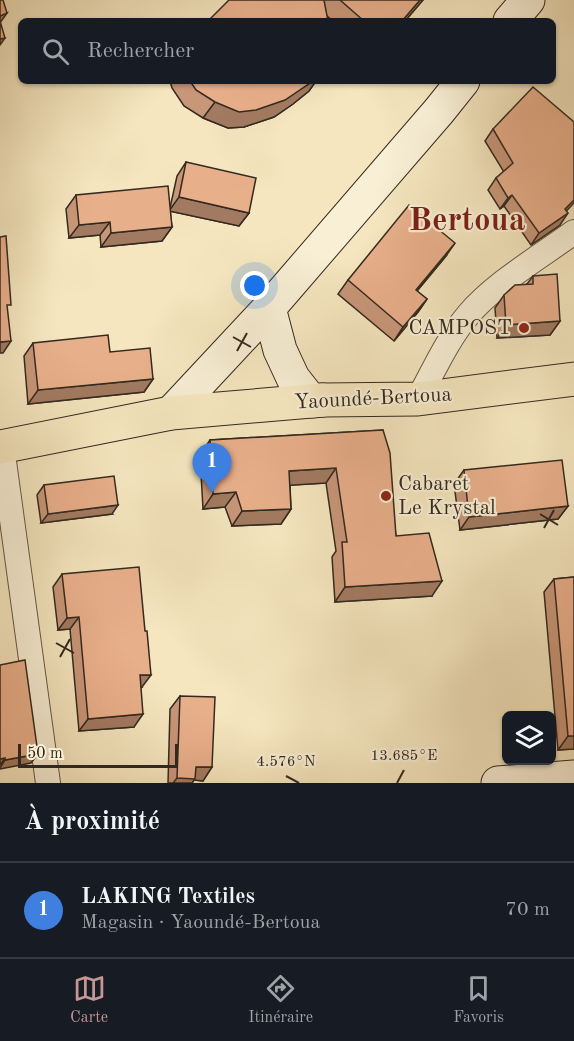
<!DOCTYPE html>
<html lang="fr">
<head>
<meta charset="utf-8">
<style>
	body { margin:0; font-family:"Old Standard TT",serif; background:#20242c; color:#f1f3f6 }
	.controls { position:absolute; right:18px; bottom:18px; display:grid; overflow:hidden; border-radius:9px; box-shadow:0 2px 4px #0004 }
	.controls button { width:54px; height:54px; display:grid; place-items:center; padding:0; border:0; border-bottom:2px solid #363941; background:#171b24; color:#f1f3f6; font:30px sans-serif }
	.scale { position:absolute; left:18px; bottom:15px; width:160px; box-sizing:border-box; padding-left:6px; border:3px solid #33291f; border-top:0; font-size:16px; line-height:21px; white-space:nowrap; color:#33291f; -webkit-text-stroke:4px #f8efd5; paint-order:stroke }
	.you { position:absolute; left:255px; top:286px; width:21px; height:21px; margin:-15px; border:4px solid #fff; border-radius:50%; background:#1a73e8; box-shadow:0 0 0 9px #1a73e833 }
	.badge { display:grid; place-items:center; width:39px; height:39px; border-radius:50%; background:#c59692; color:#fff; font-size:20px; font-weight:700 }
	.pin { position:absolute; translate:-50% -50px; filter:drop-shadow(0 2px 3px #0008) }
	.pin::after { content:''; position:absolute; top:32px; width:21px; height:18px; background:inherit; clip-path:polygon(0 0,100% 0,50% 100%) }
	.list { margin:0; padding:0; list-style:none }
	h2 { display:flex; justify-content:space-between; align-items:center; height:78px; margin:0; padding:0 24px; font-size:26px }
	h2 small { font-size:20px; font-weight:400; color:#9ea1a6 }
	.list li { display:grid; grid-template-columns:39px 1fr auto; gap:18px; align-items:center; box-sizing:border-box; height:96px; padding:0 24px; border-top:2px solid #363941 }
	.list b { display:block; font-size:22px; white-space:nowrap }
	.list p { margin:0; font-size:20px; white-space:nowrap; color:#9ea1a6 }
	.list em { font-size:20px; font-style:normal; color:#9ea1a6 }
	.icon { flex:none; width:33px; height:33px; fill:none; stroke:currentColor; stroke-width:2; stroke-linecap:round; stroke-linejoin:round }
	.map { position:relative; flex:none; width:574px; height:783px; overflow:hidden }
	.search { position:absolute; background:#171b24; box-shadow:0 2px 4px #0004; left:18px; right:18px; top:18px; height:66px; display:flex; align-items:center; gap:15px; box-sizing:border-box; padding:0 21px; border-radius:9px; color:#9ea1a6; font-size:22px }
	.sheet { height:174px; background:#171b24 }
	nav { display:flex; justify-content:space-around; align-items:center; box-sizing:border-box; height:84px; border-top:2px solid #363941; background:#171b24; font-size:16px; color:#9ea1a6 }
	nav a { display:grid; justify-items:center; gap:3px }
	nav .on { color:#c59692 }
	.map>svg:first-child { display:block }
</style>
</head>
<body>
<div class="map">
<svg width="574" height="783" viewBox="0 0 574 783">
	<rect width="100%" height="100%" fill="#f5e6bf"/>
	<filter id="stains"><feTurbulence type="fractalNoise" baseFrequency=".00333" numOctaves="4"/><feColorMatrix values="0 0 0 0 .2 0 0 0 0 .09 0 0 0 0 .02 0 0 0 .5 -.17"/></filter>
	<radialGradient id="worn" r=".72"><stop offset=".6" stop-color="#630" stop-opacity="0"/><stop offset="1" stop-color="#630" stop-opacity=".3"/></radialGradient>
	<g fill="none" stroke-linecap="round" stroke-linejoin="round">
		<!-- street casing -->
		<g stroke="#645847" stroke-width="26">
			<path id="street" d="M 418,399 C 433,372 447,340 468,315 C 495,283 540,257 574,232
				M 2,447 L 48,783"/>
		</g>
		<!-- secondary casing -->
		<g stroke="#33291f" stroke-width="35">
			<path id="secondary" d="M 510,21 L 528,0
				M 269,308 L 280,350 L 293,378 L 311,401 L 323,400
				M 171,413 L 269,308 L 439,111 L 463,81
				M 498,783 L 574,777"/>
		</g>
		<!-- highway casing -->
		<g stroke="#33291f" stroke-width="35">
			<path id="highway" d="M 0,447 L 171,413 L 323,400 L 418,399 L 574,379"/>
		</g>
		<!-- street -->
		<use href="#street" stroke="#f8efd5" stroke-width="24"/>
		<!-- secondary -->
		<use href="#secondary" stroke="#f8efd5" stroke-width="33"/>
		<!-- highway -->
		<use href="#highway" stroke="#f5e6bf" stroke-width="33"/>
	</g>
	<!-- wall -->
	<path fill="#c89678" stroke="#33291f" stroke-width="1.5" d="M 229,0 L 423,0 L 405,21 L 333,21 L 327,16 Z
		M 170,81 L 316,81 L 309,91 L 293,104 L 274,117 L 244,127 L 228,128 L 203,118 L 184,106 L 172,88 Z
		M 493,129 L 566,211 L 560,225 L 531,245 L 504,206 L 500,209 L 488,190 L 496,178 L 504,172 L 485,141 Z
		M 186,162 L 249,213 L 239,226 L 170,211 L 172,227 L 162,241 L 101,247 L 100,235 L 69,238 L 66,209 L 76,195 L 170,208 L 177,176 Z
		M 446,256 L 417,291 L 427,299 L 418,312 L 394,341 L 338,294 L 348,280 Z
		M 533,276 L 560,321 L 550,335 L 497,338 L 495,308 L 504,295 L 527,284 Z
		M 33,343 L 110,352 L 153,379 L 144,392 L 28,404 L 24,356 Z
		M 383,430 L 396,536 L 432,596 L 335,602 L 332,557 L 336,551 L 326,483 L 290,485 L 291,509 L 281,524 L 232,526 L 225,507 L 203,509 L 200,455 L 210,440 Z
		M 464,470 L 568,506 L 558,519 L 460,530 L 454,484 Z
		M 44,485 L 112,514 L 41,523 L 37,495 Z
		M 62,574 L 142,687 L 141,687 L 134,727 L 79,731 L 70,629 L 58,630 L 53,587 Z
		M 574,577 L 574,749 L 558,750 L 544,592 L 554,579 Z
		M 180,696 L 212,767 L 203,781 L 194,780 L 192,783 L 168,783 L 170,709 Z"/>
	<!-- shaded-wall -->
	<path fill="#a27a61" stroke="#33291f" stroke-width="1.5" d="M 420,0 L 423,0 L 405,21 L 402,21 Z
		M 7,13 L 0,23 L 0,16 Z
		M 5,38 L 0,45 L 0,39 Z
		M 313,81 L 316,81 L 309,91 L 293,104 L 274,117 L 244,127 L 228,128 L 203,118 L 215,102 Z
		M 512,195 L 504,206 L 500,209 L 508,198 Z
		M 179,197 L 249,213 L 239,226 L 169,211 Z
		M 574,200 L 574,203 L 557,221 L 565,209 Z
		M 568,213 L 560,225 L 531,245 L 539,233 Z
		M 110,222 L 100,235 L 69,238 L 79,225 Z
		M 172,227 L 162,241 L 101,247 L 111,233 Z
		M 455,243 L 446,256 L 407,303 L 416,290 Z
		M 427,299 L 418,312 L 394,341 L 403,327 Z
		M 560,321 L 550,335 L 497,338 L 506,325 Z
		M 11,341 L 3,353 L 0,353 L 0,342 Z
		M 153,379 L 144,392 L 28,404 L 38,390 Z
		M 336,468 L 326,483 L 279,486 L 289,471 Z
		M 236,492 L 225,507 L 203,509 L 213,494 Z
		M 118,505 L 112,514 L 41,523 L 48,514 Z
		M 568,506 L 558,519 L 460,530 L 469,517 Z
		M 291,509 L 281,524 L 232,526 L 242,511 Z
		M 442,581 L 432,596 L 335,602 L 345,587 Z
		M 79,617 L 70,629 L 58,630 L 67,618 Z
		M 140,675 L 151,675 L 142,687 L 131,688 Z
		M 143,714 L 134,727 L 79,731 L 88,719 Z
		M 568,736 L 574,736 L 574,749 L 558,750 Z
		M 38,754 L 31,763 L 0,769 L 0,768 L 5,760 Z
		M 5,758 L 0,765 L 0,759 Z
		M 196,767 L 212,767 L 203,781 L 194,780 L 192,783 L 173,783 L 177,778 Z"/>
	<!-- building -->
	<path fill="#e8af8b" stroke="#33291f" stroke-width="1.5" d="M 0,0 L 3,0 L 7,13 L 0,16 Z
		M 229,0 L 324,0 L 328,21 L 208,21 Z
		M 340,0 L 420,0 L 402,21 L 364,21 Z
		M 0,21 L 5,38 L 0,39 Z
		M 190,81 L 313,81 L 285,100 L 256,110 L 239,112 L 215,102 L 196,90 Z
		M 533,87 L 574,122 L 574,200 L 565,209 L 568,213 L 539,233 L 512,195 L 508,198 L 496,178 L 513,163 L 493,129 Z
		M 186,162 L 256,178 L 249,213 L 179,197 Z
		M 168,186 L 172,227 L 111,233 L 110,222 L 79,225 L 76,195 Z
		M 409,205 L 455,243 L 416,290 L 427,299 L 403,327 L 348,280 Z
		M 6,236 L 11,305 L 7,305 L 11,341 L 0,342 L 0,237 Z
		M 557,274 L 560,321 L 506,325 L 504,295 L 515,285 L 533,284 L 533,276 Z
		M 108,335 L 110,352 L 150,348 L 153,379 L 38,390 L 33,343 Z
		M 383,430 L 390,453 L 396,536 L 429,533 L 442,581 L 345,587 L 342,542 L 347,542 L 336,468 L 289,471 L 291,509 L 242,511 L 236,492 L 213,494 L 210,440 Z
		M 562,460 L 568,506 L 469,517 L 464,470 Z
		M 114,476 L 118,505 L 48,514 L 44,485 Z
		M 139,567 L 145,631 L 147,631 L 151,675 L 140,675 L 143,714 L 88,719 L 79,617 L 67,618 L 62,574 Z
		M 574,577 L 574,736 L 568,736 L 554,579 Z
		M 25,660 L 38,754 L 5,760 L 5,758 L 0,759 L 0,665 Z
		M 180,696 L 215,697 L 212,767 L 196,767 L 195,779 L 177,778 Z"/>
	<!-- ticks -->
	<path fill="none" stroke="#33291f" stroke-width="2" d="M 233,337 L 251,347M 237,351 L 247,333M 540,514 L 558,525M 544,528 L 554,510M 56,643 L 74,653M 60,657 L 70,639M 286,776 L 299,783M 397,783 L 404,770"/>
	<!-- markers -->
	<g fill="#8f2418" stroke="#f8efd5" stroke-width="2">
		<circle cx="524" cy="328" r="6"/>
		<circle cx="386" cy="496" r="6"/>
	</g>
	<g text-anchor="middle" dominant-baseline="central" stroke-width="4.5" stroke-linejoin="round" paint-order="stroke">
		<!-- poi labels -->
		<g font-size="21" fill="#33291f" stroke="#f8efd5" text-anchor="end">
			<text x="512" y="328">CAMPOST</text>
			<text x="398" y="484" text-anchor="start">Cabaret<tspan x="398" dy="24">Le Krystal</tspan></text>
		</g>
		<!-- street labels -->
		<g font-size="21" fill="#33291f" stroke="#f8efd5">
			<text transform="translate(373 399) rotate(-3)">Yaoundé-Bertoua</text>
		</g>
		<!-- town labels -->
		<g font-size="33" font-weight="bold" fill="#7a1f14" stroke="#f8efd5">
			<text x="467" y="221">Bertoua</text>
		</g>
	</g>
	<g font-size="15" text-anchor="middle" fill="#33291f" stroke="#f8efd5" stroke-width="4.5" stroke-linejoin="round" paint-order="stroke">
		<text x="404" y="760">13.685°E</text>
		<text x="286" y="766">4.576°N</text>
	</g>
	<rect width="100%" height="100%" filter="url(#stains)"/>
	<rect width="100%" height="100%" fill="url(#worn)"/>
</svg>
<div class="controls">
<button><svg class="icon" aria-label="layers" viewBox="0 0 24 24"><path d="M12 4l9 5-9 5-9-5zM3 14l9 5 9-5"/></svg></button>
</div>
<div class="scale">50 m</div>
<div class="you"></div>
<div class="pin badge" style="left:212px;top:493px;background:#3f7fe0">1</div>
<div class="search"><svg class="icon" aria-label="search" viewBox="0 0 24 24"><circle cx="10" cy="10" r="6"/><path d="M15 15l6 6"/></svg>Rechercher</div>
</div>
<section class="sheet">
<h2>À proximité<small></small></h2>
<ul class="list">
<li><span class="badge" style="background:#3f7fe0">1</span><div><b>LAKING Textiles</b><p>Magasin · Yaoundé-Bertoua</p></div><em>70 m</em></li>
</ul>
</section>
<nav>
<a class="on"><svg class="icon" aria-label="map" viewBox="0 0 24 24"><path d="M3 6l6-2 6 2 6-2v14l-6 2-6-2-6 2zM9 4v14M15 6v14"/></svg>Carte</a>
<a><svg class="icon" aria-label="directions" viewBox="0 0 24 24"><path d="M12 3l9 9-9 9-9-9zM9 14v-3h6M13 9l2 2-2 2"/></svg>Itinéraire</a>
<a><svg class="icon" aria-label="saved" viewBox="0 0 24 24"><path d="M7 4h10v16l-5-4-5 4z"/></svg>Favoris</a>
</nav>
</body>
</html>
